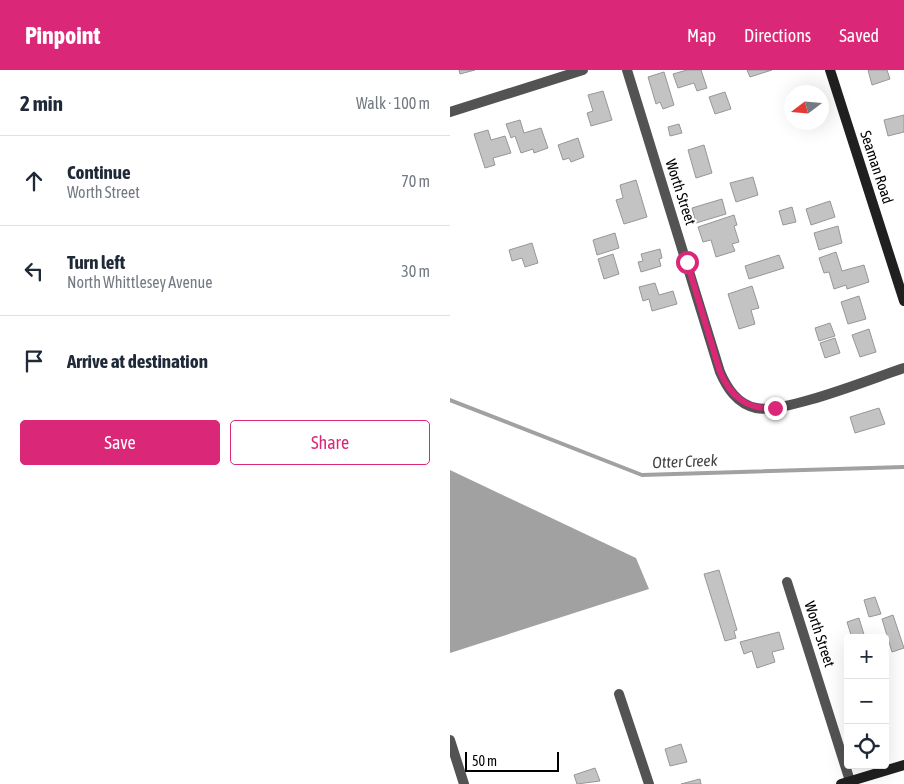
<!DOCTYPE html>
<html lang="en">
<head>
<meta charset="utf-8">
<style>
	body { margin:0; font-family:"Asap Condensed",sans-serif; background:#f6f6f7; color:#1f2937 }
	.controls { position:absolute; right:15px; bottom:15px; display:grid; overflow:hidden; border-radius:5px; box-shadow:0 5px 20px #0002 }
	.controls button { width:45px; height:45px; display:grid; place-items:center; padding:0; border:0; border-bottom:1px solid #e0e1e3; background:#fff; color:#1f2937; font:25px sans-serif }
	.compass { position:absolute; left:334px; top:15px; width:45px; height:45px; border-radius:50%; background:#fff; box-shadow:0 5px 20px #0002; rotate:254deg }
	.scale { position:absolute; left:15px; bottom:12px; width:94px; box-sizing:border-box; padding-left:5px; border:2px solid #000; border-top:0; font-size:14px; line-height:18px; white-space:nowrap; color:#000; -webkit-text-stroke:4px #fff; paint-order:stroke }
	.stop { position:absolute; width:15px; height:15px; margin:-11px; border:4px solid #db2777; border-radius:50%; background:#fff }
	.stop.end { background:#db2777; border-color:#fff; box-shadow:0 1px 5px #0008 }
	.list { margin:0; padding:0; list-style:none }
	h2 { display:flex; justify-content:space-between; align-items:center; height:65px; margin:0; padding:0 20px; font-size:21px }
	h2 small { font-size:16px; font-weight:400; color:#747a83 }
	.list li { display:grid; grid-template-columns:32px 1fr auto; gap:15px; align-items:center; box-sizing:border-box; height:90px; padding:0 20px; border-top:1px solid #e0e1e3 }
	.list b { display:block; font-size:19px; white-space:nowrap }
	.list p { margin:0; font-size:16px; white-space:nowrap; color:#747a83 }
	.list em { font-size:16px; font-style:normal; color:#747a83 }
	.actions { display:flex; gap:10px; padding:15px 20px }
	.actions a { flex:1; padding:11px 0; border:1px solid #db2777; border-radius:5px; text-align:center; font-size:18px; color:#db2777 }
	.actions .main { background:#db2777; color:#fff }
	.icon { flex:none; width:28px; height:28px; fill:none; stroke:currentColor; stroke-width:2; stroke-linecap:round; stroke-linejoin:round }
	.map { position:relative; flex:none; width:454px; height:714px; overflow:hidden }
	header { display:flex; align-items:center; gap:30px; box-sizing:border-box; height:70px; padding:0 25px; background:#db2777; color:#fff }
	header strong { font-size:24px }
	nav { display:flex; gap:28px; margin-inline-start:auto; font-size:18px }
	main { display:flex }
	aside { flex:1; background:#fff }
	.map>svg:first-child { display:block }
</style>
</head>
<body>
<header>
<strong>Pinpoint</strong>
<nav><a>Map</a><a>Directions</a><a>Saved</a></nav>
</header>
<main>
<aside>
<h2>2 min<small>Walk · 100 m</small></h2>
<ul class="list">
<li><svg class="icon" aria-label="ahead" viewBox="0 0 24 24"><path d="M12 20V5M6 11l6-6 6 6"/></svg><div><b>Continue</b><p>Worth Street</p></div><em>70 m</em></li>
<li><svg class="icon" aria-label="left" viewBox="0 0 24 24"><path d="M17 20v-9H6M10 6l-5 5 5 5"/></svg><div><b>Turn left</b><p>North Whittlesey Avenue</p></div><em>30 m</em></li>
<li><svg class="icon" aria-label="arrive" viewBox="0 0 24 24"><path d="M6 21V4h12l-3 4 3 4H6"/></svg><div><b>Arrive at destination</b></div></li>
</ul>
<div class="actions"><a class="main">Save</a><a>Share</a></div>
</aside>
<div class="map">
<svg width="454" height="714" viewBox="0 0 454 714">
	<rect width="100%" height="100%" fill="#fff"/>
	<!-- water -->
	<path fill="#a1a1a1" d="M 0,400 L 186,488 L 199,519 L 0,583 Z"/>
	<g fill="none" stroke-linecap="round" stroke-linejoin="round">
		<!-- stream -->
		<path stroke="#a1a1a1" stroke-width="4" d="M 0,330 L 192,405 L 454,397"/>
	</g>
	<!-- building -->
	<path fill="#c3c3c3" stroke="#979797" d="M 9,0 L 25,0 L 10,4 Z
		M 237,0 L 251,0 L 257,18 L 247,21 L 244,13 L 228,18 L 223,4 Z
		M 297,0 L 322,0 L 300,7 Z
		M 418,0 L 437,0 L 440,9 L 422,15 Z
		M 214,2 L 224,35 L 213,39 L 210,32 L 206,34 L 198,7 Z
		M 153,21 L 162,50 L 141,56 L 137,43 L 143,41 L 138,25 Z
		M 275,22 L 281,39 L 265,44 L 259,27 Z
		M 454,45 L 454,62 L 438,66 L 434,50 Z
		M 70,50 L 74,63 L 91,58 L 98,78 L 84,83 L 83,79 L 71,83 L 65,66 L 61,68 L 56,54 Z
		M 229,54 L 232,63 L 220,66 L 218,57 Z
		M 38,60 L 41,70 L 55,66 L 61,83 L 43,88 L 45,95 L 35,98 L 24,64 Z
		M 128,68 L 134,87 L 121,92 L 119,88 L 113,90 L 108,75 Z
		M 254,75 L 262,103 L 246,108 L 238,80 Z
		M 303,107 L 308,125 L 286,132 L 280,113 Z
		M 186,110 L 197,147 L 174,154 L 166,130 L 173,128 L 170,115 Z
		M 272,129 L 276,144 L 246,153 L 242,138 Z
		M 380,131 L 385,147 L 361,155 L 356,139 Z
		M 342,137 L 346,152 L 333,155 L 329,141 Z
		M 284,145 L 287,155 L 284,156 L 289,172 L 282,174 L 285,181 L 266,187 L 261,170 L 253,172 L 248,157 Z
		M 388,156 L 392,173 L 369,180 L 364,163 Z
		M 165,163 L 169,178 L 147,185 L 143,170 Z
		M 82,173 L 88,193 L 75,197 L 72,188 L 62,191 L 59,180 Z
		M 210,179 L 212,188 L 209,189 L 211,196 L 191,202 L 188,192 L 193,191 L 191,184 Z
		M 386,182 L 392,201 L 414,195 L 419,212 L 397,219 L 396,215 L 384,219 L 379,202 L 374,203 L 369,188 Z
		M 163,184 L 169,204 L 154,209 L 148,189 Z
		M 329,185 L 334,198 L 299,209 L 295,196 Z
		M 205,213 L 209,225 L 223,221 L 227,234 L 202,241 L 199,229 L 193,231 L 189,217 Z
		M 302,216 L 309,238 L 301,240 L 305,254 L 289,259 L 278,224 Z
		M 409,226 L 416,249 L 398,254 L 391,232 Z
		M 380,253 L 385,266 L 369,271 L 365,258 Z
		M 419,259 L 426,282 L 410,287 L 402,265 Z
		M 385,268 L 390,283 L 375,288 L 370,273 Z
		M 429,338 L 435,354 L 405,363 L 400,347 Z
		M 269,500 L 287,560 L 284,561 L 286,568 L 275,571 L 254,504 Z
		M 425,527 L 431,544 L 419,547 L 414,530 Z
		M 443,545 L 454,578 L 442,582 L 432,549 Z
		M 409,548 L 415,568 L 402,568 L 397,552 Z
		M 329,562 L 334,579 L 322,582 L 325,592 L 307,598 L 302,581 L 294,584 L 290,572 Z
		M 231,674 L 237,692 L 220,696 L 215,679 Z
		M 145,698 L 150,711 L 127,714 L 124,705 Z
		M 250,709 L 251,714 L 231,714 Z"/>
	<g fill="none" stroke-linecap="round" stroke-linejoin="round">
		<!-- street -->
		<path stroke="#535353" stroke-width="10" d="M 177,0 L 270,302 C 277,318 287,334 306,338 C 334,344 423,308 454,298
			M 0,42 L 133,0
			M 337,512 L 400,711
			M 169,624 L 199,714
			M 0,670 L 14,714"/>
		<!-- secondary -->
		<path stroke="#202020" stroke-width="10" d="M 380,0 L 454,231
			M 391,714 L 454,695"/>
	</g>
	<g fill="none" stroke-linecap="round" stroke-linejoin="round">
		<!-- route -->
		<path stroke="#db2777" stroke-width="6" d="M 237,192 L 270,302 C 281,327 297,340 325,338"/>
	</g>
	<g text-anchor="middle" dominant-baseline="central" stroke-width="4" stroke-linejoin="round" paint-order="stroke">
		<!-- street labels -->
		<g font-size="15" fill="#000" stroke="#fff">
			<text transform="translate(427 97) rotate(72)">Seaman Road</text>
			<text transform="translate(231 122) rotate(72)">Worth Street</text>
			<text transform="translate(370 564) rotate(72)">Worth Street</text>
		</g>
		<!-- water labels -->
		<g font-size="16" font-style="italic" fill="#424242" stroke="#fff">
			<text transform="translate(235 391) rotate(-2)">Otter Creek</text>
		</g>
	</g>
</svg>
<div class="controls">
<button>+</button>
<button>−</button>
<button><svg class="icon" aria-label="locate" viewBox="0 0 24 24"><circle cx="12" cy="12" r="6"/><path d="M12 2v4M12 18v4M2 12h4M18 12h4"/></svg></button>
</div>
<svg class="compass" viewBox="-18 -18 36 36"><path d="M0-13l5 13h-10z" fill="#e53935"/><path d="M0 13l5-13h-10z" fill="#747a83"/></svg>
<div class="scale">50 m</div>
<div class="stop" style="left:237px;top:192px"></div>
<div class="stop end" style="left:325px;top:338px"></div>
</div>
</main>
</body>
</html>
